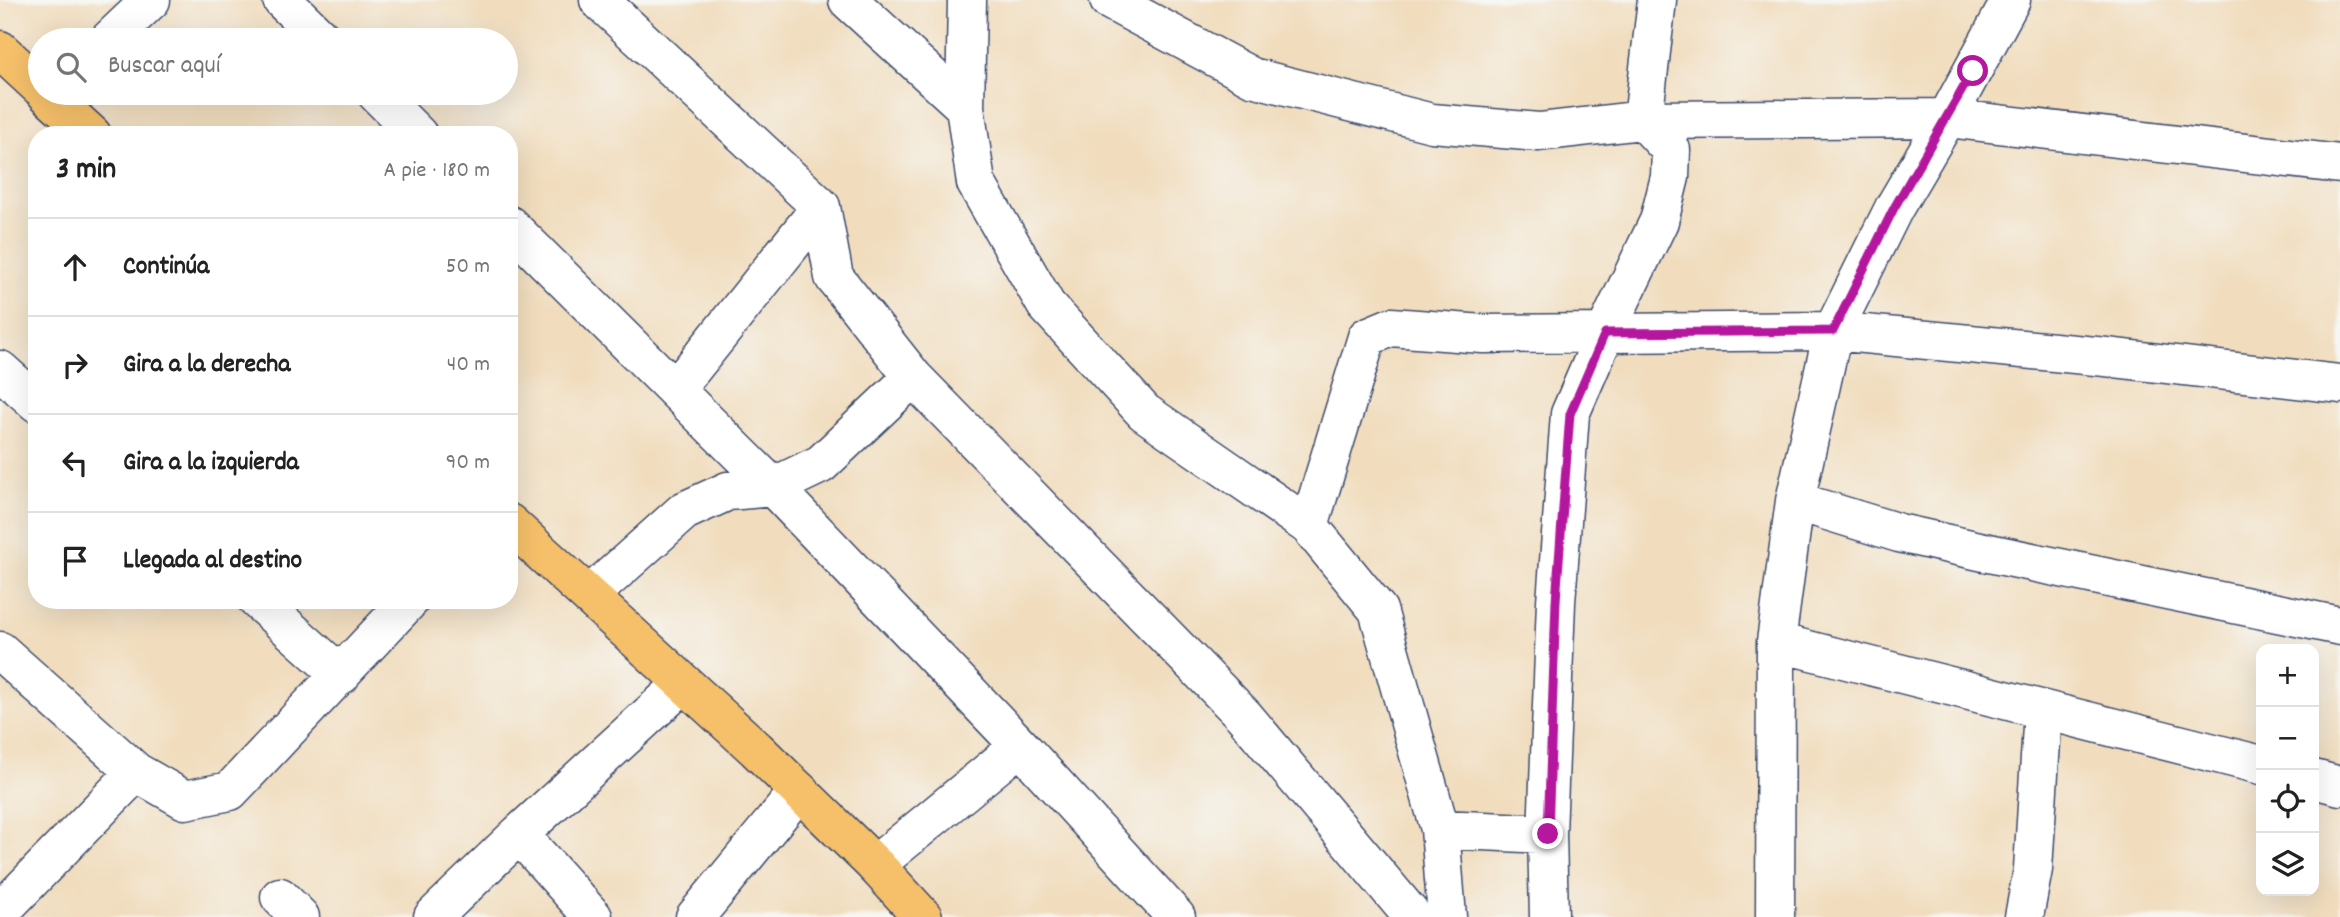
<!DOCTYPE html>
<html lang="es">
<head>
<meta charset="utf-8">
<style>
	body { margin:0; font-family:Dekko,sans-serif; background:#f6f6f6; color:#222 }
	.controls { position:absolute; right:21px; bottom:21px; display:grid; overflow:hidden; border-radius:14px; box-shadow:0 7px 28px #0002 }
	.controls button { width:63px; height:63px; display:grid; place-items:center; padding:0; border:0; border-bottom:2px solid #e0e0e0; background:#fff; color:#222; font:35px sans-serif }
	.stop { position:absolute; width:21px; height:21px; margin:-16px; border:5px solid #b5179e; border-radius:50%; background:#fff }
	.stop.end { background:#b5179e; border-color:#fff; box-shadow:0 2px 7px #0008 }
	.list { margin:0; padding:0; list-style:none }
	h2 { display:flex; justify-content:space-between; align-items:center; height:91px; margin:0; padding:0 28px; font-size:30px }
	h2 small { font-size:23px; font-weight:400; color:#767676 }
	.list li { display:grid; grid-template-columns:46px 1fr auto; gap:21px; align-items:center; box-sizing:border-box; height:98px; padding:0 28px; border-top:2px solid #e0e0e0 }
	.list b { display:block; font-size:26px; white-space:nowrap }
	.list em { font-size:23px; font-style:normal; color:#767676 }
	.icon { flex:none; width:38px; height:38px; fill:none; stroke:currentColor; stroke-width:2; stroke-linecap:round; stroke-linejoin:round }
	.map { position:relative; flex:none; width:2340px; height:917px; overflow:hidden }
	.search { position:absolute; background:#fff; box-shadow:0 7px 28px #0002; left:28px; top:28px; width:490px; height:77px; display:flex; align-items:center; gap:18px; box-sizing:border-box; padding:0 24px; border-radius:38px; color:#767676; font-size:26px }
	.panel { position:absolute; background:#fff; box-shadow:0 7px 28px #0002; left:28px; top:126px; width:490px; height:483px; border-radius:28px }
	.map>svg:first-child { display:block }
</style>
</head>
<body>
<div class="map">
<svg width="2340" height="917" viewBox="0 0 2340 917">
	<rect width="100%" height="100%" fill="#f6f6f2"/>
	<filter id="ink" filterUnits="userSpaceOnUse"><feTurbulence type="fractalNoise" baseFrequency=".0143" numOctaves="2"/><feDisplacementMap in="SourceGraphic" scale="14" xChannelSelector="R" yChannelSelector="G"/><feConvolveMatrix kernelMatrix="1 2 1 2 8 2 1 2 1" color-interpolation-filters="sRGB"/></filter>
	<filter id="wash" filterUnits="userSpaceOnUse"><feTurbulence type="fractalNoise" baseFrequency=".00686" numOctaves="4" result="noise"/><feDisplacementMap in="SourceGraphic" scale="28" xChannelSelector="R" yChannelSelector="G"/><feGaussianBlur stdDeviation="1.57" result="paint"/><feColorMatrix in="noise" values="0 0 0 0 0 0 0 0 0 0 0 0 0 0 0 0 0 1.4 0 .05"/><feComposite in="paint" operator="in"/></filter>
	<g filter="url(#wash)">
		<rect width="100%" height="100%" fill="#f1ddbe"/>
	</g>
	<g filter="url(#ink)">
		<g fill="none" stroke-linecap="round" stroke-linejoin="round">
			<!-- minor casing -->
			<g stroke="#3b496c" stroke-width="41">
				<path id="minor" d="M 282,0 L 323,40
					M 599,0 L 821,207 L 834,277 L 913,377 L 1244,716 L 1413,917
					M 848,0 L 965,107
					M 967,0 L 965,107 L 976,183 L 1046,305 L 1144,412 L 1309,526 L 1378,610 L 1440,829 L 1447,917
					M 1109,0 L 1252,77 L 1432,123 L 1539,132 L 1643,120 L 1947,118 L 2340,164
					M 109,40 L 151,0
					M 376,93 L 418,135
					M 509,225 L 773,487 L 1020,746 L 1176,917
					M 0,370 L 37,403
					M 675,390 L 821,207
					M 1795,501 L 1899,533 L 1984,552 L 2340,626
					M 1309,526 L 1367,337 L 1391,327 L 1483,334 L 1833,331 L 2106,357 L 2340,384
					M 590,595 L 684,511 L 728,491 L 773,487 L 821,464 L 913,377
					M 257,600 L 341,675
					M 1776,642 L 2261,765
					M 0,651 L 136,772 L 185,800 L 230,791 L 410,600
					M 2314,779 L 2340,786
					M 1440,829 L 1547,834
					M 519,834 L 593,917
					M 875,865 L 1020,746
					M 280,897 L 300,917
					M 0,912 L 136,772
					M 433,917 L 519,834 L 683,684
					M 695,917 L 799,791
					M 1549,917 L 1547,834 L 1556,602 L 1570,414 L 1605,333 L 1659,221 L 1670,177 L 1671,150 L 1643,120 L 1657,0
					M 1775,917 L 1776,642 L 1795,501 L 1833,331 L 1894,208 L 1947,118 L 2011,0
					M 2024,917 L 2033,869 L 2043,710"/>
			</g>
			<!-- major casing -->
			<g stroke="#3b496c" stroke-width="41">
				<path id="major" d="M 0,50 L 40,87
					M 46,93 L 92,135
					M 509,523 L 756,749 L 875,865 L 923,917"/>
			</g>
			<!-- minor -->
			<use href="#minor" stroke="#fff" stroke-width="38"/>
			<!-- major -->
			<use href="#major" stroke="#f6c06b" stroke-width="38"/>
		</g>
	</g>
	<g fill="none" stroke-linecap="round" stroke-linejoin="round" filter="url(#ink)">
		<!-- route -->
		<path stroke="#b5179e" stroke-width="9" d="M 1548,834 L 1556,601 L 1570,414 L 1605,333 L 1833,331 L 1894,208 L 1973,71"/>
	</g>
</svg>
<div class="controls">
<button>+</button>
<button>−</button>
<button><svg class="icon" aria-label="locate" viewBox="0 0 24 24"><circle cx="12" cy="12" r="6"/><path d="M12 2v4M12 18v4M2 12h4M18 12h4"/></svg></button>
<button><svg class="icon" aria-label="layers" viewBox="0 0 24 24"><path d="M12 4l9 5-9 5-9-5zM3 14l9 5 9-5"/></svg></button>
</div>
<div class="stop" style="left:1973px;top:71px"></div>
<div class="stop end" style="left:1548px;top:834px"></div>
<div class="search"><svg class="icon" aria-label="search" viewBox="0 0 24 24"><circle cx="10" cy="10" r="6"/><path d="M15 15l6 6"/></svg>Buscar aquí</div>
<section class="panel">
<h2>3 min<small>A pie · 180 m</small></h2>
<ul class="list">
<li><svg class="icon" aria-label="ahead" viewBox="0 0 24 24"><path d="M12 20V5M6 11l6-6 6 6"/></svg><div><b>Continúa</b></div><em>50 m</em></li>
<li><svg class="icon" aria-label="right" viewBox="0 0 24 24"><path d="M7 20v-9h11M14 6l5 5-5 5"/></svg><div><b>Gira a la derecha</b></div><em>40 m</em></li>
<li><svg class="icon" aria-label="left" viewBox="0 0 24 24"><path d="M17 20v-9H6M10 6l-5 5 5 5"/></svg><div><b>Gira a la izquierda</b></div><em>90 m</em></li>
<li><svg class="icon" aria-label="arrive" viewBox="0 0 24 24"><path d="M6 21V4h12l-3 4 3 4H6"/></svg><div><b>Llegada al destino</b></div></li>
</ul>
</section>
</div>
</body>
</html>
